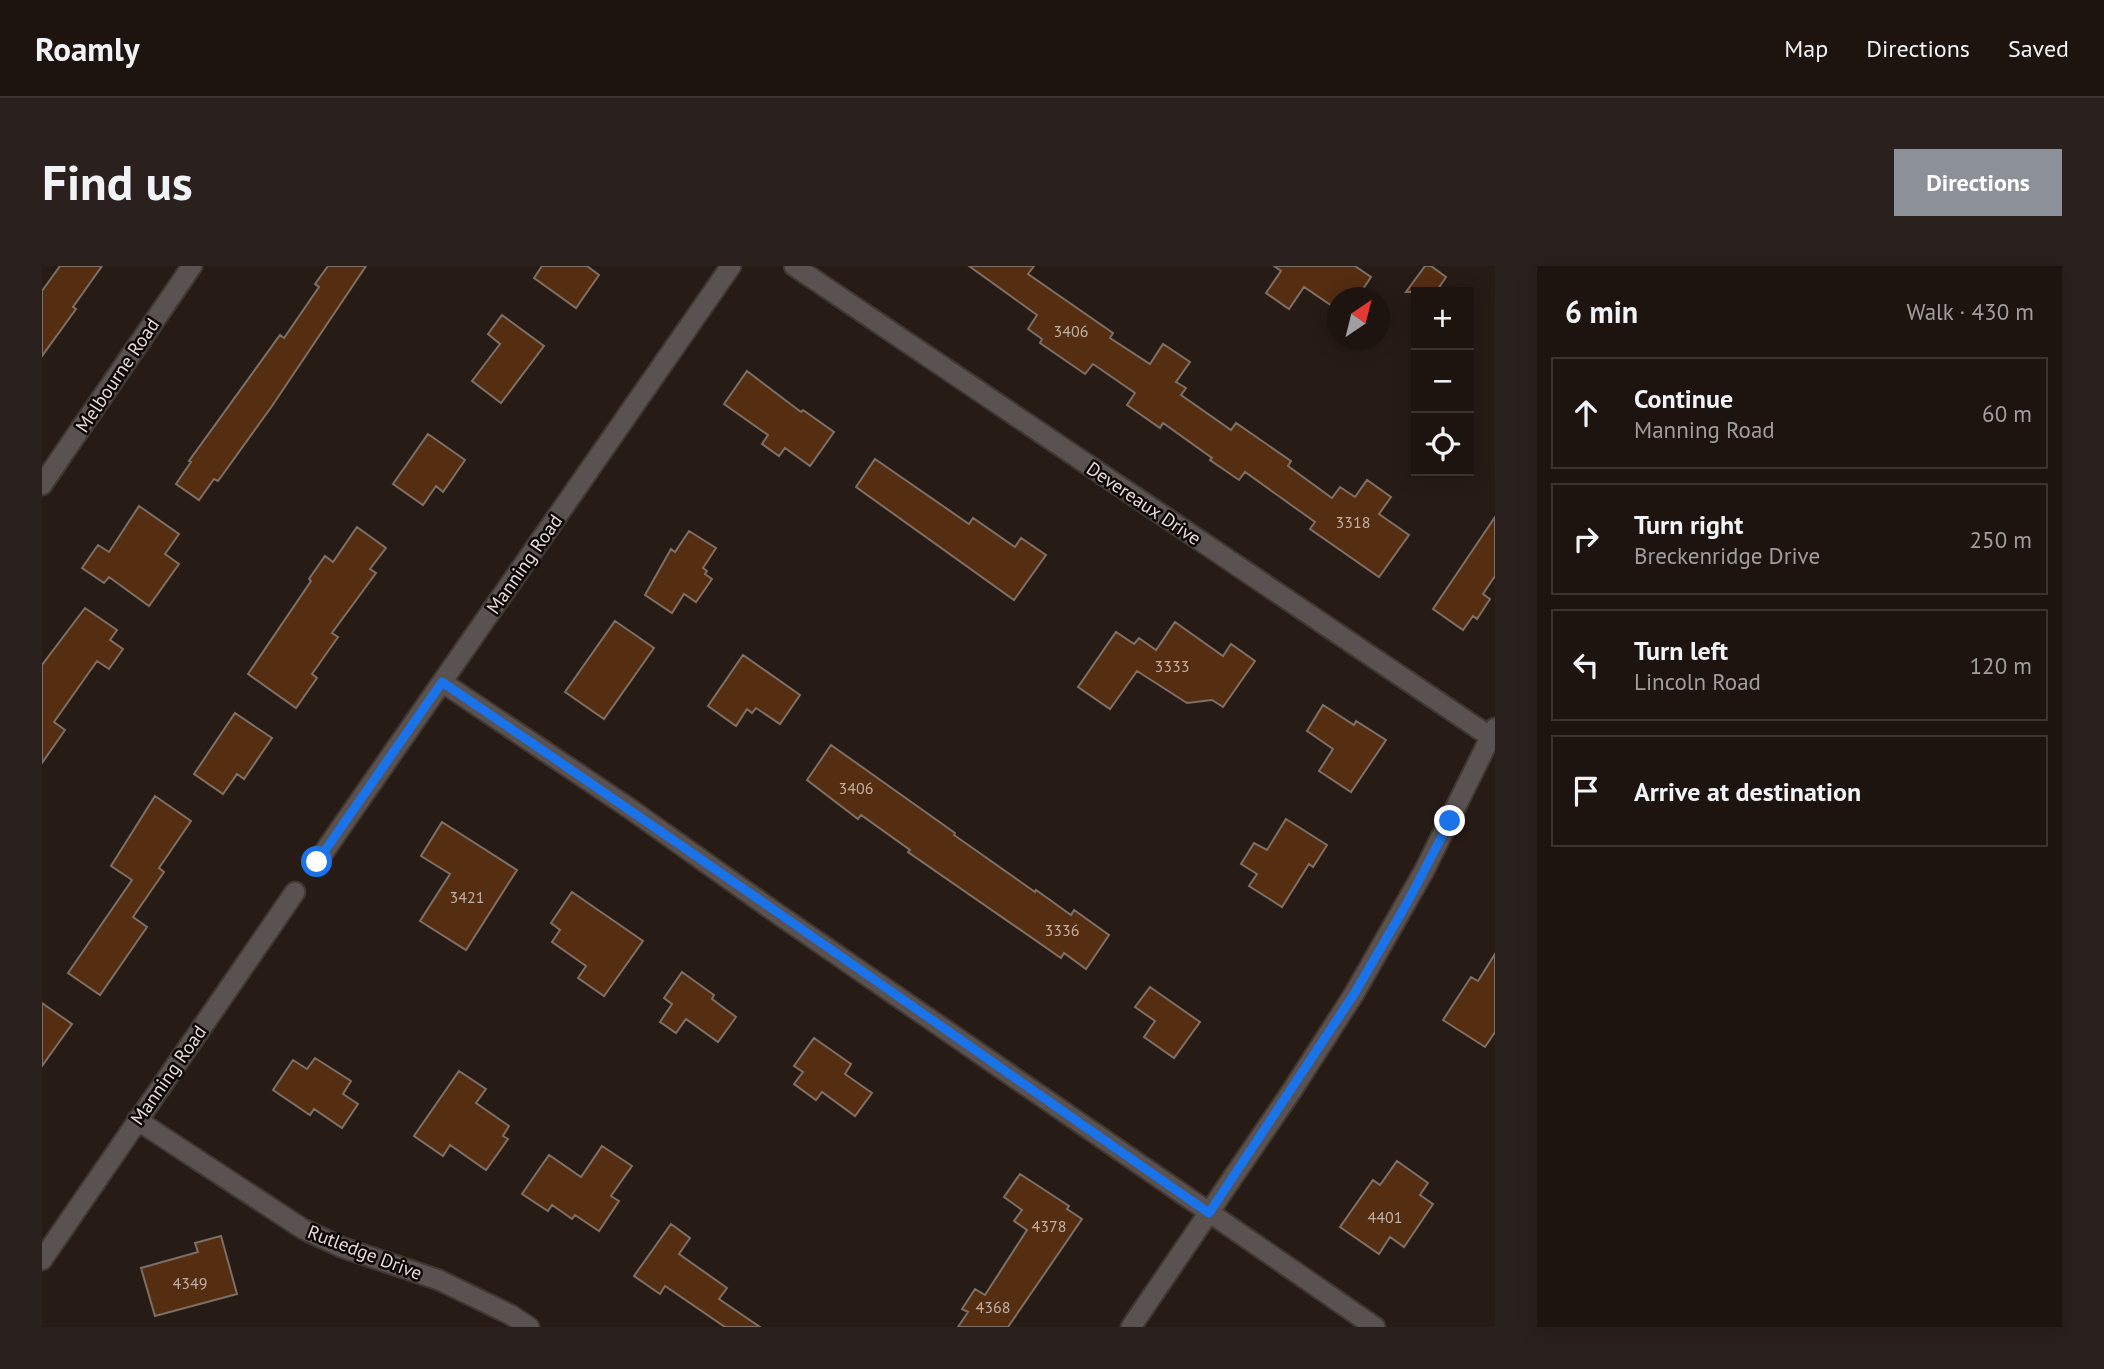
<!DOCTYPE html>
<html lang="en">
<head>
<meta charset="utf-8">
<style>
	body { margin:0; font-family:"PT Sans",sans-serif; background:#2a211e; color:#f1f3f6 }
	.controls { position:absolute; right:21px; top:21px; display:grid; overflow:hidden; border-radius:0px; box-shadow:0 4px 18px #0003 }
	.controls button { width:63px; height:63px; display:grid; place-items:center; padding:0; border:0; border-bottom:2px solid #3b3330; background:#1d1410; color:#f1f3f6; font:35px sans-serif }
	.compass { position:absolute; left:1285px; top:21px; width:63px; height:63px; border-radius:50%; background:#1d1410; box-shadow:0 4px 18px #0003; rotate:35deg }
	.stop { position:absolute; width:21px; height:21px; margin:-16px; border:5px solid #1a73e8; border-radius:50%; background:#fff }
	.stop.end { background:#1a73e8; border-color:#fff; box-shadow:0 2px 7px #0008 }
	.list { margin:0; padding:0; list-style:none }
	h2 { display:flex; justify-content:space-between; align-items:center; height:91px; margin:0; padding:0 28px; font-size:30px }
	h2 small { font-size:23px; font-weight:400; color:#a09e9f }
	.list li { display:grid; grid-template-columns:46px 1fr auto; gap:21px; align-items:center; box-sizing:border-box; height:112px; margin:0 14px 14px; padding:0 14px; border:2px solid #3b3330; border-radius:0px }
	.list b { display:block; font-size:26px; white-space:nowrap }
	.list p { margin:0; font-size:23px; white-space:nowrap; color:#a09e9f }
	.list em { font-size:23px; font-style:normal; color:#a09e9f }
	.icon { flex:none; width:38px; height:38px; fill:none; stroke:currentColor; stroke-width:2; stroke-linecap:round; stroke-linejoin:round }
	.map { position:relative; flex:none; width:1453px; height:1061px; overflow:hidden; border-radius:0px }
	header { display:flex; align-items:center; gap:42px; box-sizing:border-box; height:98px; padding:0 35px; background:#1d1410; border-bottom:2px solid #3b3330 }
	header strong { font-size:33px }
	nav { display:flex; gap:38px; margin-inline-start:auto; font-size:24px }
	.intro { display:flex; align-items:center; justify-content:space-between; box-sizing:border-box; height:168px; padding:0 42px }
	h1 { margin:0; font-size:49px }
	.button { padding:18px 32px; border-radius:0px; background:#8c9099; color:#fff; font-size:24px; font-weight:700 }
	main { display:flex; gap:42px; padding:0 42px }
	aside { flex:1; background:#1d1410; border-radius:0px; box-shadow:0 4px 18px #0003 }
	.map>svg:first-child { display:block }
</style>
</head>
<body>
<header>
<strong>Roamly</strong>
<nav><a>Map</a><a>Directions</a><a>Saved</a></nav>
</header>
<div class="intro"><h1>Find us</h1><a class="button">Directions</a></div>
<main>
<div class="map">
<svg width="1453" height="1061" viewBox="0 0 1453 1061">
	<rect width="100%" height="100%" fill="#271b15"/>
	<!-- building -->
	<path fill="#552d11" stroke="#7d6f66" stroke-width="2" d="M 18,0 L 60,0 L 31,41 L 34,43 L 0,90 L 0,25 Z
		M 286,0 L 324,0 L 230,140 L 176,215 L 172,213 L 157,234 L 134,218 L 149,196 L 147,195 L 238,69 L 242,72 L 277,21 L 273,18 Z
		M 500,0 L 545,0 L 557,9 L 534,42 L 492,12 Z
		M 927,0 L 992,0 L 986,8 L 1071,67 L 1068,72 L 1108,98 L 1121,78 L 1148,96 L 1134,116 L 1144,122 L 1139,129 L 1189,164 L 1194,157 L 1249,195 L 1246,200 L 1290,232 L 1298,221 L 1313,231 L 1325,214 L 1349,231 L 1337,248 L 1367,269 L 1337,311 L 1268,263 L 1273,256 L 1203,206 L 1197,214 L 1168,194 L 1170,192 L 1121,157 L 1118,162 L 1085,139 L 1093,127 L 1051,98 L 1043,108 L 998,77 L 1000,73 L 986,63 L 995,49 Z
		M 1232,0 L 1313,0 L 1329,11 L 1315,32 L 1296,32 L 1296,44 L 1262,21 L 1247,43 L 1224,27 L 1239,5 Z
		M 1383,0 L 1389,0 L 1404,11 L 1394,26 L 1364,26 Z
		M 460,49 L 502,80 L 459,137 L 430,115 L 458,78 L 446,68 Z
		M 705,105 L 759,146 L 761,144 L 792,166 L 768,200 L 743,182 L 737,190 L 720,178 L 726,169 L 682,138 Z
		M 386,168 L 423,194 L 401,226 L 394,220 L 381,239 L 351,218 Z
		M 833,193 L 927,258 L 931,252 L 973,281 L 979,272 L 1004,289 L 972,334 L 814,221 Z
		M 97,240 L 137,268 L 123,288 L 137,298 L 107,340 L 67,311 L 62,317 L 40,302 L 56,279 L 67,286 Z
		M 1453,251 L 1453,310 L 1441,328 L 1448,333 L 1435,353 L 1431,350 L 1421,364 L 1391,343 Z
		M 315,261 L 344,282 L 328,303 L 334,307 L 290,367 L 296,371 L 270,408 L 275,412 L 254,442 L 206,408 L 269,315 L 267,313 L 283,290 L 291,296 Z
		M 647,265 L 674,282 L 661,302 L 665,305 L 663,308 L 670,313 L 654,336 L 642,328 L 630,347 L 603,329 L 629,283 L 633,286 Z
		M 43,342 L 75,364 L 68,374 L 81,383 L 67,403 L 55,395 L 12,456 L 23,464 L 0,497 L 0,399 Z
		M 573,355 L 612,382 L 562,453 L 523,426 Z
		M 1133,356 L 1181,390 L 1189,378 L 1213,395 L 1181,441 L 1170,434 L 1145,437 L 1095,405 L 1068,443 L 1036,421 L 1074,366 L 1092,378 L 1097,372 L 1114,384 Z
		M 701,389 L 758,429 L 738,458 L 714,442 L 710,447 L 705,443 L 694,460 L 666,440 Z
		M 1281,439 L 1312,459 L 1314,455 L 1344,474 L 1309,526 L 1277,505 L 1291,483 L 1265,465 Z
		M 193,447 L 230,472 L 202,513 L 195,508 L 181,528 L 152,508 Z
		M 789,479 L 913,567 L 912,569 L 993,626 L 994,624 L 1029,649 L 1032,644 L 1067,669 L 1044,703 L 1022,687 L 1019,692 L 866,586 L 868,584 L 819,549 L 816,553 L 765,514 Z
		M 113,530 L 149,555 L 117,602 L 122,606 L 91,651 L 105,661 L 58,729 L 26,707 L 90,614 L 69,600 Z
		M 1244,553 L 1285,579 L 1271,601 L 1267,598 L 1240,641 L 1207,620 L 1215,608 L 1199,598 L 1212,577 L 1225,584 Z
		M 400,556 L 475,604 L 424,684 L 378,655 L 408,608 L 379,590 Z
		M 530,626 L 601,675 L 562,730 L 536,712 L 544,700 L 510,676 L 518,664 L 509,657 Z
		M 1453,688 L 1453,766 L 1443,781 L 1401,754 L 1429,711 L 1436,715 Z
		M 640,706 L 672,729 L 670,733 L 694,751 L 676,776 L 644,753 L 634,767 L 618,756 L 630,738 L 622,732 Z
		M 1108,721 L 1158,756 L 1132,792 L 1102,771 L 1113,755 L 1093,741 Z
		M 0,737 L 30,758 L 0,800 Z
		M 772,772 L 809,798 L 803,808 L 830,827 L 813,850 L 780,826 L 774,834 L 752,818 L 761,806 L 752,800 Z
		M 273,792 L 309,815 L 301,828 L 316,838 L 300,862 L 272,843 L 268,849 L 231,824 L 251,794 L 265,803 Z
		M 417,805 L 444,823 L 434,837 L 467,860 L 461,870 L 466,873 L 444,904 L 408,879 L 401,890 L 372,870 Z
		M 560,880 L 590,900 L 569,930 L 577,935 L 557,965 L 533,949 L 530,953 L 510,939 L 506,945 L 480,928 L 507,889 L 539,911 Z
		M 1355,895 L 1386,917 L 1378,929 L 1391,938 L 1362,981 L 1348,971 L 1337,988 L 1298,961 L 1331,914 L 1338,919 Z
		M 978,908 L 1027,940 L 1025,943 L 1040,953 L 966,1061 L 916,1061 L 926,1046 L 920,1043 L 933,1023 L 943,1029 L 985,964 L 972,955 L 980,944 L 962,931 Z
		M 629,958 L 648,972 L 637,988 L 685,1022 L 677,1033 L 718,1061 L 683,1061 L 623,1020 L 618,1028 L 592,1010 Z
		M 179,970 L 195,1028 L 113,1050 L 99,1002 L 156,986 L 153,977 Z"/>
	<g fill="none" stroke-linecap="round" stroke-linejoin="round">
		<!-- minor casing -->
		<g stroke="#423630" stroke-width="23">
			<path id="minor" d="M 752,0 L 1453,474
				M 0,219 L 150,0
				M 400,416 L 587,542 L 733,646 L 1333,1061
				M 275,596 L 689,0
				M 95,854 L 261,963 L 299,981 L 397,1014 L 469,1049 L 487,1061
				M 0,994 L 253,626
				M 1089,1061 L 1249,826 L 1312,728 L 1382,605 L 1453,462"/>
		</g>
		<!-- minor -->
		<use href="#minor" stroke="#595251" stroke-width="19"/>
	</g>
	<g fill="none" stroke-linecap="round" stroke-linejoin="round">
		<!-- route -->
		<path stroke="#1a73e8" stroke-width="9" d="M 275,596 L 400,416 C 658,590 912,770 1167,947 L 1312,728 L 1365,637 L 1408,555"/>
	</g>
	<g text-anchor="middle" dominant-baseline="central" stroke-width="5" stroke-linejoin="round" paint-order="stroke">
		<!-- number labels -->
		<g font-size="16" fill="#c1b0a6">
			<text x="1029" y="65">3406</text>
			<text x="1311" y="256">3318</text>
			<text x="1130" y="400">3333</text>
			<text x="814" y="522">3406</text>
			<text x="425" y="631">3421</text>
			<text x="1020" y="664">3336</text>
			<text x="1343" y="951">4401</text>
			<text x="1007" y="960">4378</text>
			<text x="148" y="1017">4349</text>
			<text x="951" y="1041">4368</text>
		</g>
		<!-- street labels -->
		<g font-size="19" fill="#e5dcd8" stroke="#0c0705">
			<text transform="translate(75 109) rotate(-56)">Melbourne Road</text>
			<text transform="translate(1102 237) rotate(34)">Devereaux Drive</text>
			<text transform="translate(482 298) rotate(-55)">Manning Road</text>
			<text transform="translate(126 809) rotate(-55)">Manning Road</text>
			<text transform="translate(323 986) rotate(21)">Rutledge Drive</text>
		</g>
	</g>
</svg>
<div class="controls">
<button>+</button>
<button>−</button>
<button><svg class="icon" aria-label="locate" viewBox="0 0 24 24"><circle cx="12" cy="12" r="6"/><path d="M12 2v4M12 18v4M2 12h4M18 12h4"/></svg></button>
</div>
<svg class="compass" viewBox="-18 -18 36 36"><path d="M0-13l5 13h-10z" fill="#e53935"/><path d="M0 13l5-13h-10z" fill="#a09e9f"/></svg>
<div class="stop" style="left:275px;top:596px"></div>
<div class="stop end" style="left:1408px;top:555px"></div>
</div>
<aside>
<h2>6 min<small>Walk · 430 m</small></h2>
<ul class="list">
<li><svg class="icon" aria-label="ahead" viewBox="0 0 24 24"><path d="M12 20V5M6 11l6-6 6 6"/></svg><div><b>Continue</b><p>Manning Road</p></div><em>60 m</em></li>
<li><svg class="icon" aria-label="right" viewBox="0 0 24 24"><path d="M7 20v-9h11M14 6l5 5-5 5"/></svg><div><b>Turn right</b><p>Breckenridge Drive</p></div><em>250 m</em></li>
<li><svg class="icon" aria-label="left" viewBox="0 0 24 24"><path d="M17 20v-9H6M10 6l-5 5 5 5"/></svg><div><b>Turn left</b><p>Lincoln Road</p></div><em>120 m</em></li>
<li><svg class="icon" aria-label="arrive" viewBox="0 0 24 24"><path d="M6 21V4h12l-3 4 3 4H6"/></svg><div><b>Arrive at destination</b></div></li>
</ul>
</aside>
</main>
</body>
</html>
